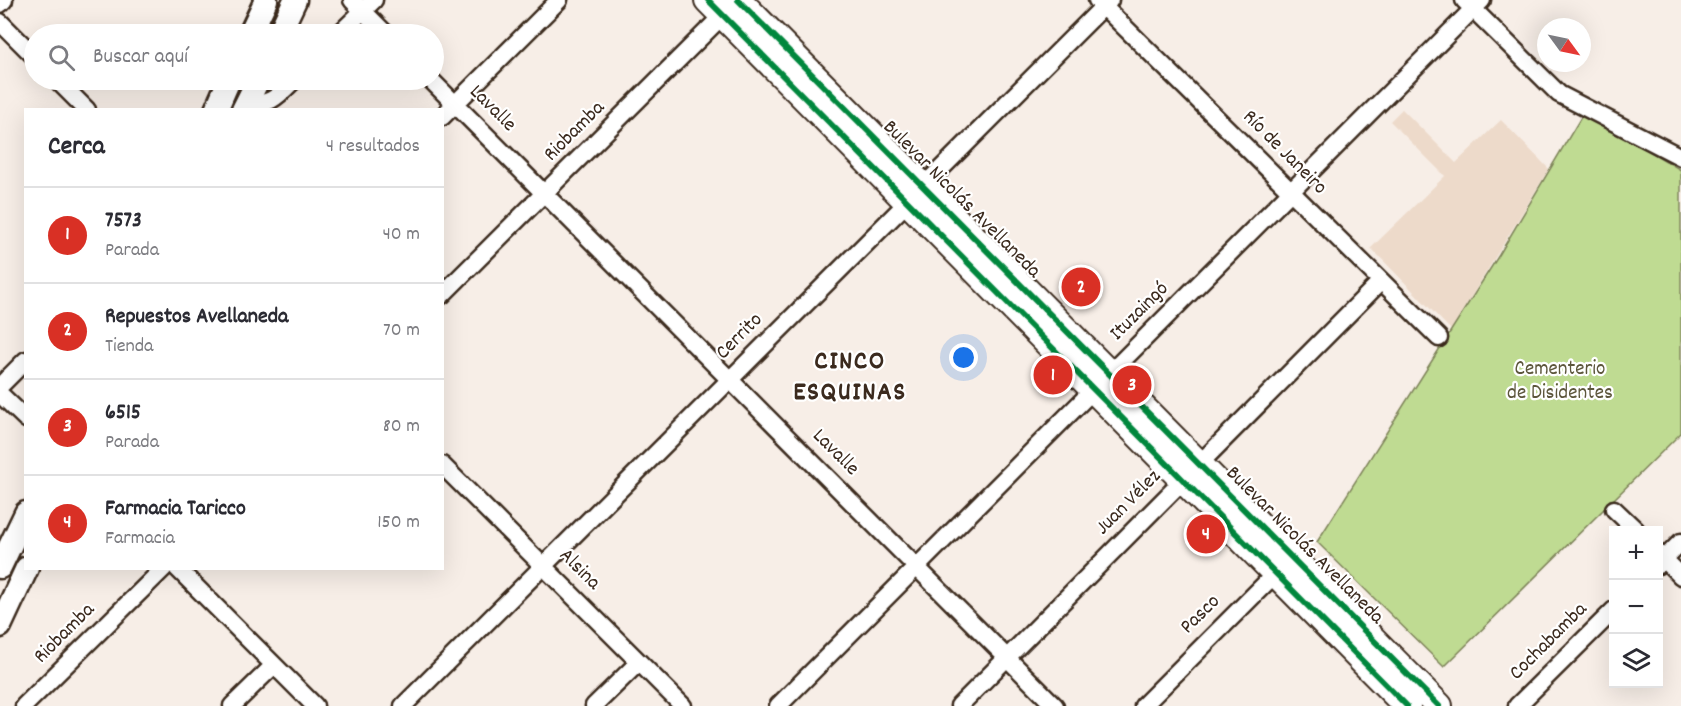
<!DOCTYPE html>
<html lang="es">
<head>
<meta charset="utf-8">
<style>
	body { margin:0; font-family:Dekko,sans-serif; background:#f7f7f7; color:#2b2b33 }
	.controls { position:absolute; right:18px; bottom:18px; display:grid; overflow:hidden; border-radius:0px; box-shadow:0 6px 24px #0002 }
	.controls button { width:54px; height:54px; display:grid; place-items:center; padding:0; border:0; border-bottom:2px solid #e1e1e2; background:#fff; color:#2b2b33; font:30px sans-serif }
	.compass { position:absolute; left:1537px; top:18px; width:54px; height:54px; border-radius:50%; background:#fff; box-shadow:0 6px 24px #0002; rotate:123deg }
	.you { position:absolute; left:964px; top:358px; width:21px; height:21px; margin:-15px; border:4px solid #fff; border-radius:50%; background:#1a73e8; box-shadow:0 0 0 9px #1a73e833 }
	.badge { display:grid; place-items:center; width:39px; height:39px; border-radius:50%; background:#d93025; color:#fff; font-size:20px; font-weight:700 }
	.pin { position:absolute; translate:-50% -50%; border:3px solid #fff; box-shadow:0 2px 6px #0006 }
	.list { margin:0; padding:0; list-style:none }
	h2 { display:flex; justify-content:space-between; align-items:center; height:78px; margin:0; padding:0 24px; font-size:26px }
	h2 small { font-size:20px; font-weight:400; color:#7c7c81 }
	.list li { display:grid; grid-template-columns:39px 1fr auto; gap:18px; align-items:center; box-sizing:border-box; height:96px; padding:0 24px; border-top:2px solid #e1e1e2 }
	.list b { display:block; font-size:22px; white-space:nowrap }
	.list p { margin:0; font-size:20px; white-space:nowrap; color:#7c7c81 }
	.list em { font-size:20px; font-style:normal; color:#7c7c81 }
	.icon { flex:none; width:33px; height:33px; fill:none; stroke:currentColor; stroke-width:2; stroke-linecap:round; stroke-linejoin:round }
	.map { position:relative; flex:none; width:1681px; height:706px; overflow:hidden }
	.search { position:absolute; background:#fff; box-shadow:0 6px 24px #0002; left:24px; top:24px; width:420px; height:66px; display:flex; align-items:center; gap:15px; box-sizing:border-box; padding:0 21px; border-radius:33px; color:#7c7c81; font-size:22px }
	.panel { position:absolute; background:#fff; box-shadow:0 6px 24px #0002; left:24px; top:108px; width:420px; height:462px; border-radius:0px }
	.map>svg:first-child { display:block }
</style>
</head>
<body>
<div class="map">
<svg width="1681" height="706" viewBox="0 0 1681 706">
	<rect width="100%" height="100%" fill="#f7eee7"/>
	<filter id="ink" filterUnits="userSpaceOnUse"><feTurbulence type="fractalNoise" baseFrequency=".0167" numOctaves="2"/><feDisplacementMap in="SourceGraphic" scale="12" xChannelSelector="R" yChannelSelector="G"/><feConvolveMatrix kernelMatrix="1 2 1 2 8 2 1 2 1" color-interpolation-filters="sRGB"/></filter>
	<g filter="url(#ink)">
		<!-- built -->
		<path fill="#eddaca" d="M 1402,109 L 1456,163 L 1501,120 L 1549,169 L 1451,330 L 1371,248 L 1445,176 L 1390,121 Z"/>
		<!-- green -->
		<path fill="#bfdb92" stroke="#7d8258" stroke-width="1.5" d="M 1584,112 L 1681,170 L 1681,433 L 1444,667 L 1317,542 L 1499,255 Z"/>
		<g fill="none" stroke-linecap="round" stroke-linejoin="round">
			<!-- minor casing -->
			<g stroke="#3b2a1e" stroke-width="21">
				<path id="minor" d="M 352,0 L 386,34
					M 1097,0 L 1439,338
					M 1464,0 L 1559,94 L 1681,157
					M 0,4 L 4,0
					M 0,22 L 34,56
					M 339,34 L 374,0
					M 57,80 L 87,110
					M 431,80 L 1055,706
					M 246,103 C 270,107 279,95 294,80
					M 442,117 L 559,0
					M 442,295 L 728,10
					M 0,386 L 26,360
					M 0,394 L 26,419
					M 442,465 L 683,706
					M 1614,509 L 1636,530
					M 1658,553 L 1681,576
					M 1658,565 L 1681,542
					M 177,568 L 315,706
					M 24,706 L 164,568
					M 232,706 L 274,665
					M 403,706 L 1110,0
					M 594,706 L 639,662
					M 778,706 L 1482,0
					M 959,706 L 1381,281
					M 1143,706 L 1283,566
					M 1517,706 L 1614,610"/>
			</g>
			<!-- secondary casing -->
			<g stroke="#3b2a1e" stroke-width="27">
				<path id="secondary" d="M 250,34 L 266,0
					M 279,34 L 295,0
					M 216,110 L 229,80
					M 243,110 L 258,80
					M 0,567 L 26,513
					M 0,626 L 27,568"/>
			</g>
			<!-- primary casing -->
			<g stroke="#3b2a1e" stroke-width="30">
				<path id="primary" d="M 708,0 L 1407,706
					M 738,0 L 1439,706"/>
			</g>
			<!-- minor -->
			<use href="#minor" stroke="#fff" stroke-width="16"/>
			<!-- secondary -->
			<use href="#secondary" stroke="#fff" stroke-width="22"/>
			<!-- primary -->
			<use href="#primary" stroke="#fff" stroke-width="26"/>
			<!-- cycleway casing -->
			<g stroke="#fff" stroke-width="10">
				<path id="cycleway" d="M 708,0 L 1407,706
					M 738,0 L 1439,706"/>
			</g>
			<!-- cycleway -->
			<use href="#cycleway" stroke="#00873e" stroke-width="6"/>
		</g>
	</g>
	<g text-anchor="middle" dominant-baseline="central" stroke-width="4.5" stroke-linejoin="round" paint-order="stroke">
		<!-- street labels -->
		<g font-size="21" fill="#3b2a1e" stroke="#fff">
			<text transform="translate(492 109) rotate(45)">Lavalle</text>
			<text transform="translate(575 132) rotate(-45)">Riobamba</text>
			<text transform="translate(1284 153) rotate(45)">Río de Janeiro</text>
			<text transform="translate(961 200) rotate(45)">Bulevar Nicolás Avellaneda</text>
			<text transform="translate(1140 312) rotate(-45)">Ituzaingó</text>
			<text transform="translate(740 337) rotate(-45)">Cerrito</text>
			<text transform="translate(835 453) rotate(45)">Lavalle</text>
			<text transform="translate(1129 503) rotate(-45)">Juan Vélez</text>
			<text transform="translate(1304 546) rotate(45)">Bulevar Nicolás Avellaneda</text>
			<text transform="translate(579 570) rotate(45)">Alsina</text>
			<text transform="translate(1201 615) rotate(-45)">Pasco</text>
			<text transform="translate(65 634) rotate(-45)">Riobamba</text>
			<text transform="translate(1549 642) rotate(-45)">Cochabamba</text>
		</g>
		<!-- park labels -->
		<g font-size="21" fill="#5c563b" stroke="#fff">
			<text x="1560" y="370">Cementerio<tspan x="1560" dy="24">de Disidentes</tspan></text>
		</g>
		<!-- district labels -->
		<g font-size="27" font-weight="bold" letter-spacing="1.5" fill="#3b2a1e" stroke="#fff">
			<text x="850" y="362">CINCO<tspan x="850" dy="31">ESQUINAS</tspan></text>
		</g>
	</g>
</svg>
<div class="controls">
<button>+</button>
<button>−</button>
<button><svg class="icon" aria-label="layers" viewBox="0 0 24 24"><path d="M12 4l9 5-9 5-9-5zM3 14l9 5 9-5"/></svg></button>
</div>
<svg class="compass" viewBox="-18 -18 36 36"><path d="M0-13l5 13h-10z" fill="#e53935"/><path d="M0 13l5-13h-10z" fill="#7c7c81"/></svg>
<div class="you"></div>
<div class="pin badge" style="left:1053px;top:375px">1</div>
<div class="pin badge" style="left:1081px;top:287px">2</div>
<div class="pin badge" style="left:1132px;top:385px">3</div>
<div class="pin badge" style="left:1206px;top:534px">4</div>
<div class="search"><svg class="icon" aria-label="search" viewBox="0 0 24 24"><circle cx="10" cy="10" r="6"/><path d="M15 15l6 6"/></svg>Buscar aquí</div>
<section class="panel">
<h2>Cerca<small>4 resultados</small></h2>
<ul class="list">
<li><span class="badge">1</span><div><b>7573</b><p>Parada</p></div><em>40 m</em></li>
<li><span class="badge">2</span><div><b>Repuestos Avellaneda</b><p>Tienda</p></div><em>70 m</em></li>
<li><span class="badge">3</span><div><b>6515</b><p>Parada</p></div><em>80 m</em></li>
<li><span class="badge">4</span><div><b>Farmacia Taricco</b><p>Farmacia</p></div><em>150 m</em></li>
</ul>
</section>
</div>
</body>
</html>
